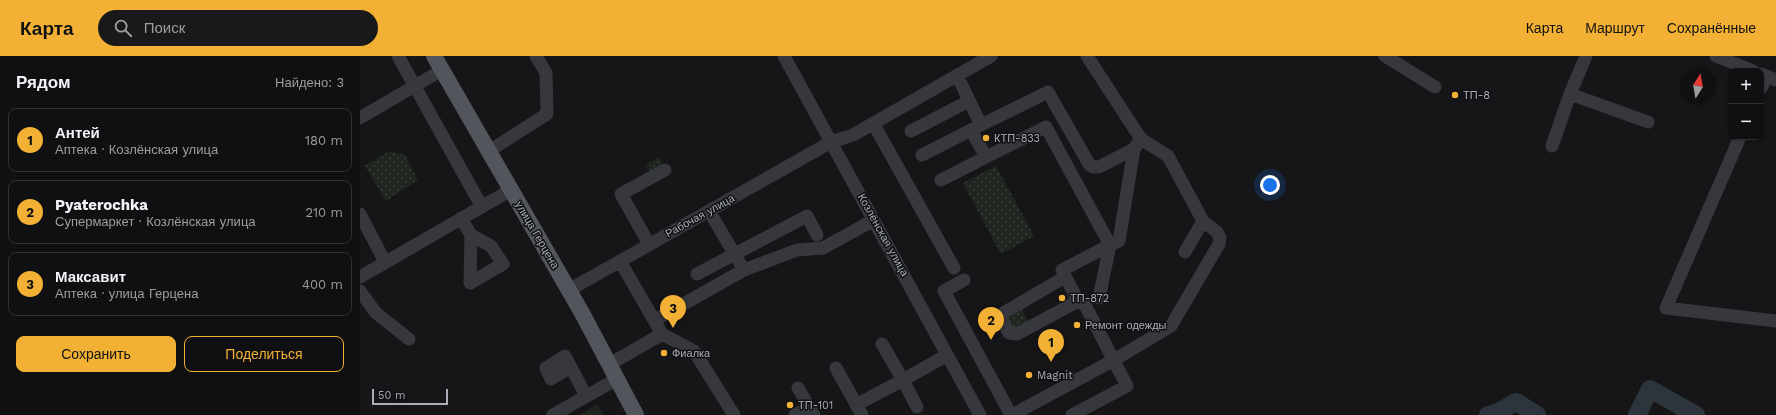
<!DOCTYPE html>
<html lang="ru">
<head>
<meta charset="utf-8">
<style>
	body { margin:0; font-family:"Work Sans",sans-serif; background:#19191b; color:#f1f3f6 }
	.controls { position:absolute; right:12px; top:12px; display:grid; overflow:hidden; border-radius:8px; box-shadow:0 1px 3px #0004 }
	.controls button { width:36px; height:36px; display:grid; place-items:center; padding:0; border:0; border-bottom:1px solid #303032; background:#101012; color:#f1f3f6; font:20px sans-serif }
	.compass { position:absolute; left:1320px; top:12px; width:36px; height:36px; border-radius:50%; background:#101012; box-shadow:0 1px 3px #0004; rotate:11deg }
	.scale { position:absolute; left:12px; bottom:10px; width:76px; box-sizing:border-box; padding-left:4px; border:2px solid #a8adb8; border-top:0; font-size:11px; line-height:14px; white-space:nowrap; color:#a8adb8; -webkit-text-stroke:3px #111113; paint-order:stroke }
	.you { position:absolute; left:910px; top:129px; width:14px; height:14px; margin:-10px; border:3px solid #fff; border-radius:50%; background:#1a73e8; box-shadow:0 0 0 6px #1a73e833 }
	.badge { display:grid; place-items:center; width:26px; height:26px; border-radius:50%; background:#f2b134; color:#111; font-size:13px; font-weight:700 }
	.pin { position:absolute; translate:-50% -33px; filter:drop-shadow(0 1px 2px #0008) }
	.pin::after { content:''; position:absolute; top:21px; width:14px; height:12px; background:inherit; clip-path:polygon(0 0,100% 0,50% 100%) }
	.list { margin:0; padding:0; list-style:none }
	h2 { display:flex; justify-content:space-between; align-items:center; height:52px; margin:0; padding:0 16px; font-size:17px }
	h2 small { font-size:13px; font-weight:400; color:#9c9d9f }
	.list li { display:grid; grid-template-columns:26px 1fr auto; gap:12px; align-items:center; box-sizing:border-box; height:64px; margin:0 8px 8px; padding:0 8px; border:1px solid #303032; border-radius:8px }
	.list b { display:block; font-size:15px; white-space:nowrap }
	.list p { margin:0; font-size:13px; white-space:nowrap; color:#9c9d9f }
	.list em { font-size:13px; font-style:normal; color:#9c9d9f }
	.actions { display:flex; gap:8px; padding:12px 16px }
	.actions a { flex:1; padding:9px 0; border:1px solid #f2b134; border-radius:8px; text-align:center; font-size:14px; color:#f2b134 }
	.actions .main { background:#f2b134; color:#111 }
	.icon { flex:none; width:22px; height:22px; fill:none; stroke:currentColor; stroke-width:2; stroke-linecap:round; stroke-linejoin:round }
	.map { position:relative; flex:none; width:1416px; height:359px; overflow:hidden }
	header { display:flex; align-items:center; gap:24px; box-sizing:border-box; height:56px; padding:0 20px; background:#f2b134; color:#111 }
	header strong { font-size:19px }
	nav { display:flex; gap:22px; margin-inline-start:auto; font-size:14px }
	.search { width:280px; height:36px; background:#19191b; display:flex; align-items:center; gap:10px; box-sizing:border-box; padding:0 14px; border-radius:22px; color:#9c9d9f; font-size:15px }
	main { display:flex }
	aside { flex:1; background:#101012 }
	.map>svg:first-child { display:block }
</style>
</head>
<body>
<header>
<strong>Карта</strong>
<div class="search"><svg class="icon" aria-label="search" viewBox="0 0 24 24"><circle cx="10" cy="10" r="6"/><path d="M15 15l6 6"/></svg>Поиск</div>
<nav><a>Карта</a><a>Маршрут</a><a>Сохранённые</a></nav>
</header>
<main>
<aside>
<h2>Рядом<small>Найдено: 3</small></h2>
<ul class="list">
<li><span class="badge">1</span><div><b>Антей</b><p>Аптека · Козлёнская улица</p></div><em>180 m</em></li>
<li><span class="badge">2</span><div><b>Pyaterochka</b><p>Супермаркет · Козлёнская улица</p></div><em>210 m</em></li>
<li><span class="badge">3</span><div><b>Максавит</b><p>Аптека · улица Герцена</p></div><em>400 m</em></li>
</ul>
<div class="actions"><a class="main">Сохранить</a><a>Поделиться</a></div>
</aside>
<div class="map">
<svg width="1416" height="359" viewBox="0 0 1416 359">
	<defs>
		<pattern id="park-dots" width="8" height="8" patternUnits="userSpaceOnUse"><rect width="8" height="8" fill="#1e261f"/><path d="M2 2h.1M6 6h.1" fill="none" stroke="#3c433d" stroke-width="1.8" stroke-linecap="round"/></pattern>
	</defs>
	<rect width="100%" height="100%" fill="#161618"/>
	<!-- park -->
	<path fill="url(#park-dots)" d="M 29,95 L 45,99 L 58,124 L 26,145 L 5,110 Z
		M 299,101 L 304,110 L 291,117 L 286,109 Z
		M 636,110 L 674,180 L 641,198 L 603,127 Z
		M 662,253 L 668,266 L 654,274 L 647,261 Z"/>
	<!-- pitch -->
	<path fill="#1e261f" d="M 237,348 L 244,359 L 220,359 Z"/>
	<g fill="none" stroke-linecap="round" stroke-linejoin="round">
		<!-- river -->
		<path stroke="#2c353c" stroke-width="18" d="M 1128,359 L 1138,356 L 1156,346 L 1177,359
			M 1277,359 L 1290,333 L 1336,359"/>
		<!-- minor -->
		<path stroke="#37383d" stroke-width="13" d="M 38,0 L 122,151
			M 424,0 L 620,359
			M 1025,0 L 1075,31
			M 1226,0 L 1210,38 L 1288,66
			M 1356,0 L 1393,15
			M 1401,18 L 1416,24
			M 597,19 L 621,69 L 688,36 L 729,108 L 733,111 L 739,111 L 774,93 L 781,83 L 727,0
			M 1401,32 L 1407,20
			M 0,62 L 82,14
			M 513,67 L 594,212
			M 621,69 L 611,74 L 626,101 L 686,71 L 750,189 L 739,242
			M 551,75 L 609,45
			M 1380,81 L 1306,252 L 1416,265
			M 1192,90 L 1210,38
			M 129,95 L 187,58 L 186,17 L 176,0
			M 562,99 L 611,74
			M 581,124 L 626,101
			M 0,158 L 25,206
			M 101,162 L 111,179 L 110,227 L 143,208 L 131,190 L 111,179
			M 289,188 L 261,138 L 305,114
			M 825,196 L 843,165
			M 260,205 L 302,278 L 334,295 L 374,359
			M 384,214 L 437,194 L 463,192 L 514,164
			M 337,218 L 447,160 L 457,179
			M 0,221 L 151,134
			M 705,221 L 645,256 C 639,263 645,270 649,277 L 657,278 L 718,245
			M 604,224 L 584,235 L 651,359
			M 209,234 L 471,86 L 493,79 L 631,0
			M 0,235 L 16,257 L 49,283
			M 295,264 L 384,214 L 349,155
			M 522,288 L 543,324 L 587,299
			M 250,308 L 302,278
			M 211,311 L 191,323 L 186,312 L 205,300 L 226,340
			M 476,312 L 502,359
			M 438,332 L 454,359
			M 496,349 L 543,324 L 557,351
			M 193,359 L 257,323
			M 435,359 L 449,352
			M 652,359 L 754,304 L 811,270 L 859,188 L 860,182 L 857,176 L 843,165 L 808,100 L 781,83
			M 712,359 L 767,330 L 725,249 L 718,245 L 702,214 L 750,189 L 759,185 L 774,93"/>
		<!-- major -->
		<path stroke="#53555c" stroke-width="16" d="M 74,0 L 222,257 L 276,359"/>
	</g>
	<!-- markers -->
	<g fill="#f2b134" stroke="#111113" stroke-width="1.5">
		<circle cx="1095" cy="39" r="4"/>
		<circle cx="626" cy="82" r="4"/>
		<circle cx="702" cy="242" r="4"/>
		<circle cx="717" cy="269" r="4"/>
		<circle cx="304" cy="297" r="4"/>
		<circle cx="669" cy="319" r="4"/>
		<circle cx="430" cy="349" r="4"/>
	</g>
	<g text-anchor="middle" dominant-baseline="central" stroke-width="3" stroke-linejoin="round" paint-order="stroke">
		<!-- poi labels -->
		<g font-size="11" fill="#a8adb8" stroke="#111113" text-anchor="start">
			<text x="1103" y="39">ТП-8</text>
			<text x="634" y="82">КТП-833</text>
			<text x="710" y="242">ТП-872</text>
			<text x="725" y="269">Ремонт одежды</text>
			<text x="312" y="297">Фиалка</text>
			<text x="677" y="319">Magnit</text>
			<text x="438" y="349">ТП-101</text>
		</g>
		<!-- street labels -->
		<g font-size="11" fill="#a8adb8" stroke="#111113">
			<text transform="translate(340 160) rotate(-29)">Рабочая улица</text>
			<text transform="translate(177 179) rotate(60)">улица Герцена</text>
			<text transform="translate(523 179) rotate(61)">Козлёнская улица</text>
		</g>
	</g>
</svg>
<div class="controls">
<button>+</button>
<button>−</button>
</div>
<svg class="compass" viewBox="-18 -18 36 36"><path d="M0-13l5 13h-10z" fill="#e53935"/><path d="M0 13l5-13h-10z" fill="#9c9d9f"/></svg>
<div class="scale">50 m</div>
<div class="you"></div>
<div class="pin badge" style="left:691px;top:306px">1</div>
<div class="pin badge" style="left:631px;top:284px">2</div>
<div class="pin badge" style="left:313px;top:272px">3</div>
</div>
</main>
</body>
</html>
